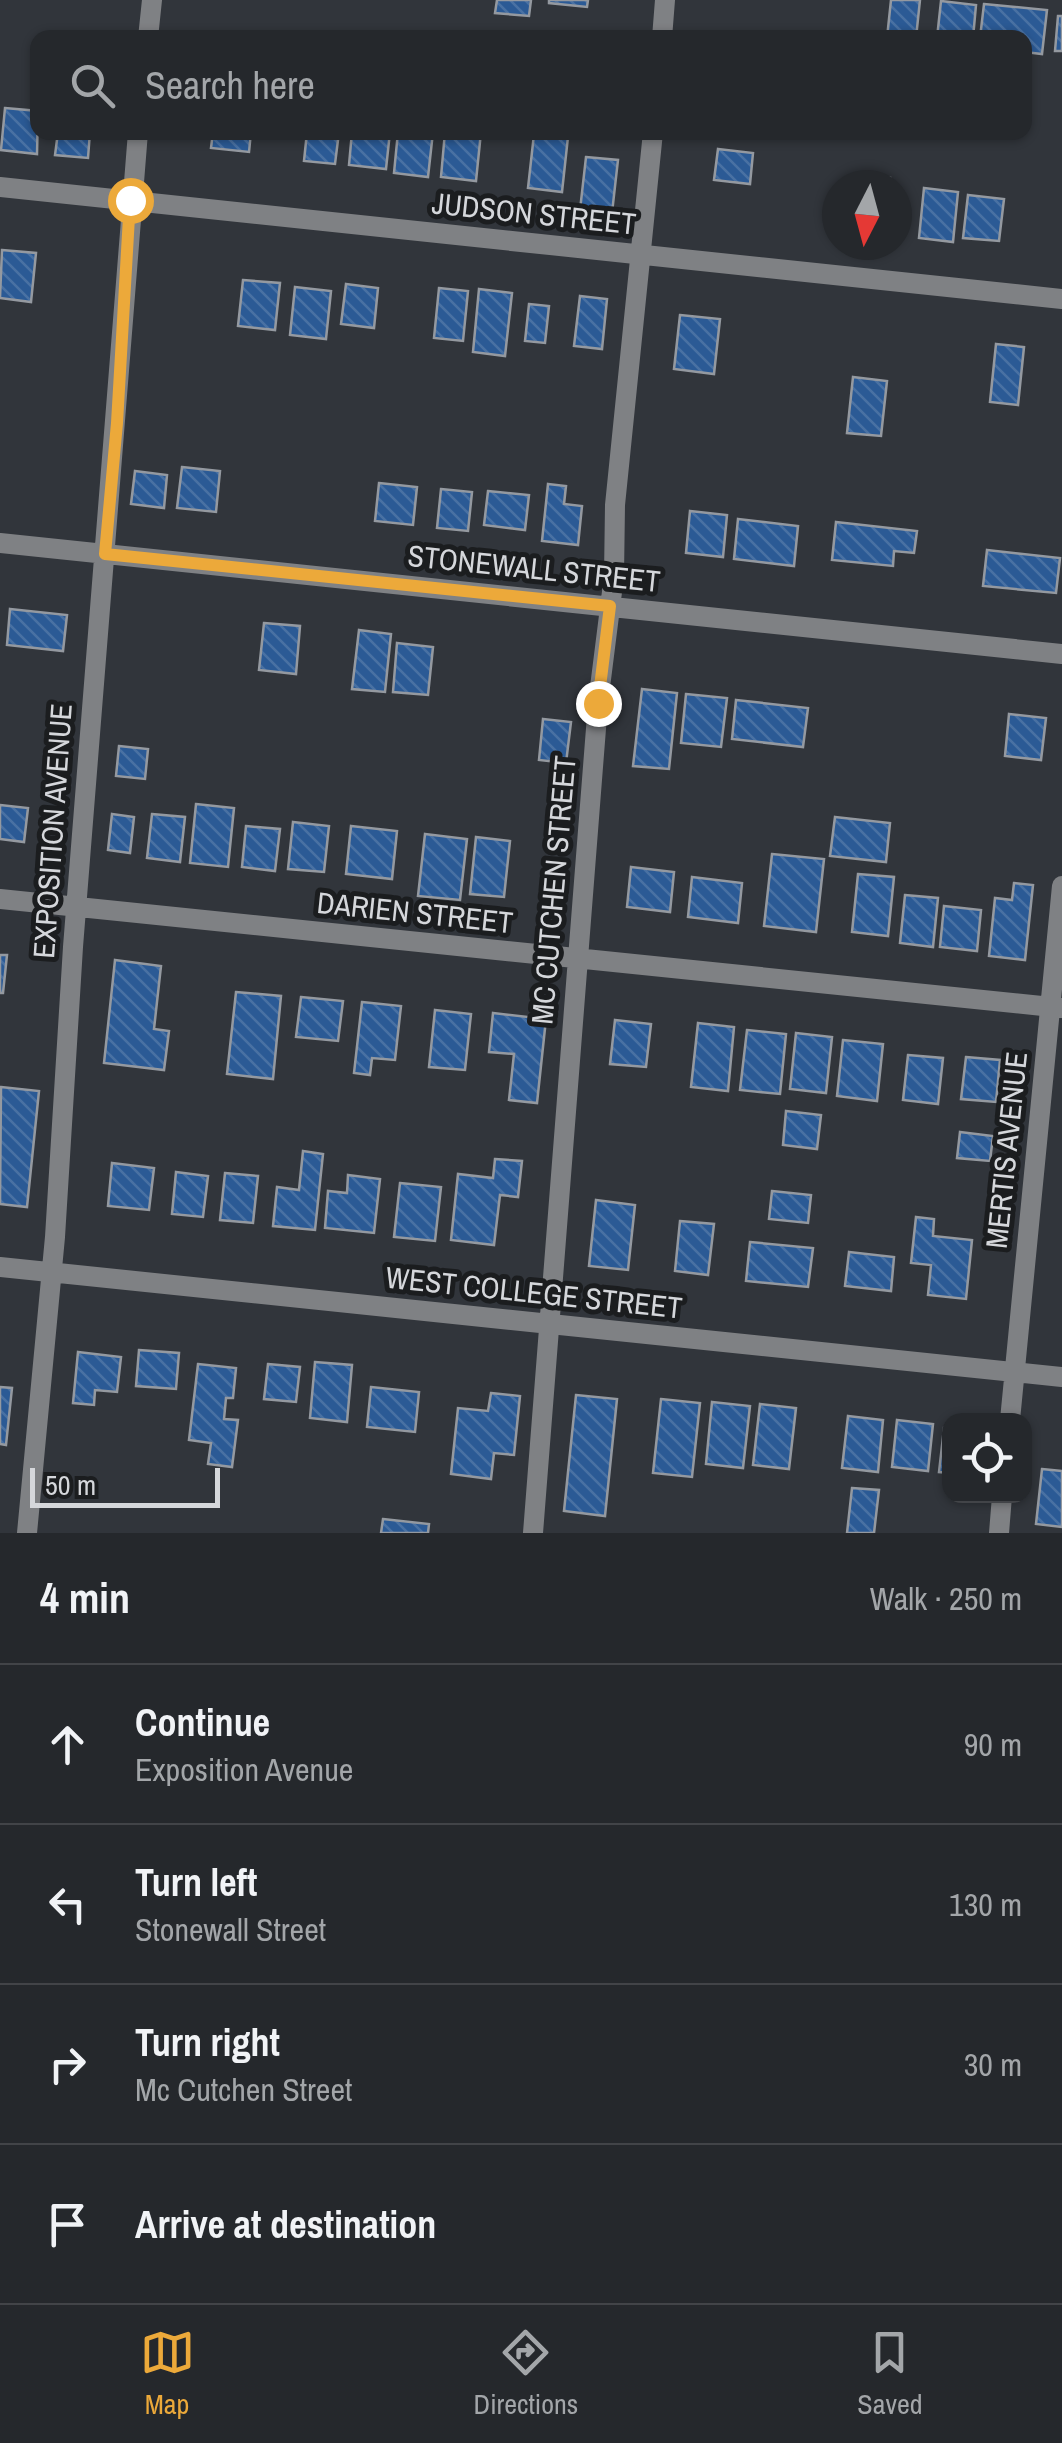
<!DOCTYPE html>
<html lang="en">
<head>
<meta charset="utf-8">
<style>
	body { margin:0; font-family:"Archivo Narrow",sans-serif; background:#313438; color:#f1f3f6 }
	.controls { position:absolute; right:30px; bottom:30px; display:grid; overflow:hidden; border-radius:20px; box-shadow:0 2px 8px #0004 }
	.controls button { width:90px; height:90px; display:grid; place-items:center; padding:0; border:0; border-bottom:2px solid #424448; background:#25282c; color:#f1f3f6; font:50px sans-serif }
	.compass { position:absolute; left:822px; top:170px; width:90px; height:90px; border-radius:50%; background:#25282c; box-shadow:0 2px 8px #0004; rotate:186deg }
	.scale { position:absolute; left:30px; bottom:25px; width:190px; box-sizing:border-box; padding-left:10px; border:5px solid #d5d7db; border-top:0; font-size:28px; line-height:35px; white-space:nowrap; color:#d5d7db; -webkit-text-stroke:8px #1b1d1f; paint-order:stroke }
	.stop { position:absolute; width:30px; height:30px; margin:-22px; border:8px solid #eca93a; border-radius:50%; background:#fff }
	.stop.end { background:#eca93a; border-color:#fff; box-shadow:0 2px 10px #0008 }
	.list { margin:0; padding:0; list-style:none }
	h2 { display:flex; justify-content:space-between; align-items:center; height:130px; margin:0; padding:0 40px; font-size:42px }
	h2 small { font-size:32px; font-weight:400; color:#a3a6a9 }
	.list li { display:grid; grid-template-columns:65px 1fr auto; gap:30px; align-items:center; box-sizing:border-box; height:160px; padding:0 40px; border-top:2px solid #424448 }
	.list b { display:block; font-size:38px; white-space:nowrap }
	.list p { margin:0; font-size:32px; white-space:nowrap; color:#a3a6a9 }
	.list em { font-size:32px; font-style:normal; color:#a3a6a9 }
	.icon { flex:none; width:55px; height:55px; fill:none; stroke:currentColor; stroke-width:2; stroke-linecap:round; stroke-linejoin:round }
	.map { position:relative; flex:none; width:1062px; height:1533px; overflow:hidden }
	.search { position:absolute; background:#25282c; box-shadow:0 2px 8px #0004; left:30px; right:30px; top:30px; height:110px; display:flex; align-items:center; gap:25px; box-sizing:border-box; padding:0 35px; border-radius:20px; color:#a3a6a9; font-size:38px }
	.sheet { height:770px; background:#25282c }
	nav { display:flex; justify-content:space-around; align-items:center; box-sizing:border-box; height:140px; border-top:2px solid #424448; background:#25282c; font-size:28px; color:#a3a6a9 }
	nav a { display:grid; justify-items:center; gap:5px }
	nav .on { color:#eca93a }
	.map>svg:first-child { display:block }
</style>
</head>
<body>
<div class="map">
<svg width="1062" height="1533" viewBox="0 0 1062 1533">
	<defs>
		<pattern id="building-back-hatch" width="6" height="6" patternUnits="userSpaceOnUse" patternTransform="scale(2.5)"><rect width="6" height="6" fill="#2b5a95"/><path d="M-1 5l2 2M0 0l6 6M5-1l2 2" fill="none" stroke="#4971a3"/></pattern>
	</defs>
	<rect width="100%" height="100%" fill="#31353b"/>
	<!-- building -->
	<path fill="url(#building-back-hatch)" stroke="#9499a0" stroke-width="2.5" d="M 497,0 L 531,0 L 529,16 L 495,13 Z
		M 549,0 L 588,0 L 587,7 L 549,3 Z
		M 891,0 L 920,0 L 916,38 L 887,38 Z
		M 941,1 L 976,5 L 973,38 L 937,38 Z
		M 984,4 L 1047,10 L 1042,54 L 1024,52 L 1024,38 L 980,38 Z
		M 1058,16 L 1062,16 L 1062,51 L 1055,51 Z
		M 5,108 L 38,111 L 37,154 L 1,150 Z
		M 58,132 L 90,132 L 88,158 L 55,155 Z
		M 169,132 L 205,132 L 205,138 Z
		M 213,132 L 251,132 L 249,152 L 211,148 Z
		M 307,132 L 339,132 L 335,164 L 304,161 Z
		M 352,132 L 390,132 L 386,169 L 349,165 Z
		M 398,132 L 433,132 L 428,177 L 394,173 Z
		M 445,132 L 481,132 L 476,181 L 441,177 Z
		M 534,134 L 568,137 L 562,192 L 528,188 Z
		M 718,149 L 753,153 L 750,184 L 714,180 Z
		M 586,157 L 618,160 L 612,213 L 580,210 Z
		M 856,175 L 890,178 L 889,185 L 855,185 Z
		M 924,188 L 958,192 L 953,242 L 919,238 Z
		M 968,195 L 1004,199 L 999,241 L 963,238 Z
		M 2,250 L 36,253 L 31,302 L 0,298 Z
		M 243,280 L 280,283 L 275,330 L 238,326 Z
		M 346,284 L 378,288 L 374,328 L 341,324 Z
		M 295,287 L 331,291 L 326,339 L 290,335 Z
		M 439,288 L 468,291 L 463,341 L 434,338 Z
		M 479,289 L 512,293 L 505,356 L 473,352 Z
		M 580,296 L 607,299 L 602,349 L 574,346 Z
		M 529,304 L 549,306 L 545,343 L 525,341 Z
		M 680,315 L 720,319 L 714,374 L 674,369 Z
		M 996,344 L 1024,347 L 1018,405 L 990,402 Z
		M 853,377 L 887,381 L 881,436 L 847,433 Z
		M 182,467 L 220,471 L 216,512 L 177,508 Z
		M 135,471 L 167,475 L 164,508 L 131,504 Z
		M 379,483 L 417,487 L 413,525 L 375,521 Z
		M 548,484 L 566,486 L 564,504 L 582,506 L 578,545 L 542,541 Z
		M 441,489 L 472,492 L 468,531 L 437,528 Z
		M 488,491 L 529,495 L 525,530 L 484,525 Z
		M 690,511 L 727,515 L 723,557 L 686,553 Z
		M 738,519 L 798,526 L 794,566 L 734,559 Z
		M 836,522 L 917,531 L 914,553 L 894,551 L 893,566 L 832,560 Z
		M 987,550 L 1060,558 L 1056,593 L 983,586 Z
		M 10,609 L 67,615 L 63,651 L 7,645 Z
		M 264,623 L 300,626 L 296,674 L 259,670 Z
		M 359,630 L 391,634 L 385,692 L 352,689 Z
		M 397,643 L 433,647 L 428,695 L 393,692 Z
		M 642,689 L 677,693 L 669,769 L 633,766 Z
		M 686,694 L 727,698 L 721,747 L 681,743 Z
		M 736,700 L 808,708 L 803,747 L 732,739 Z
		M 1009,714 L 1046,718 L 1041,760 L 1005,756 Z
		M 543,719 L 571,722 L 566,763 L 539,760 Z
		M 119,746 L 148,749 L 145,779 L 116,776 Z
		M 196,804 L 234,808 L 228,867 L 190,863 Z
		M 0,805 L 28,808 L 24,842 L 0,839 Z
		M 112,814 L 134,817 L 130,853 L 108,850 Z
		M 152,814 L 185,817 L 180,862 L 147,858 Z
		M 835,817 L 890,823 L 886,862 L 830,856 Z
		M 293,822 L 329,826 L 324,872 L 288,869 Z
		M 246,826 L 280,829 L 275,871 L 242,867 Z
		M 351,826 L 397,831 L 392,879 L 346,874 Z
		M 425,834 L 467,839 L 460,900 L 418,896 Z
		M 476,837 L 510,841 L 504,897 L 470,894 Z
		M 772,854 L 824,859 L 816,932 L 764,926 Z
		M 631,867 L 674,872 L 670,912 L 627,907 Z
		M 858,874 L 894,877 L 888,936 L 852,932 Z
		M 692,877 L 742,883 L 738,923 L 688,917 Z
		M 1014,883 L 1033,885 L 1025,960 L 989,956 L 995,898 L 1012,900 Z
		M 905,895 L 938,898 L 933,947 L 900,943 Z
		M 944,906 L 981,910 L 977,951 L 940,947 Z
		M 0,955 L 7,955 L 3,993 L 0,993 Z
		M 115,960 L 161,966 L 154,1029 L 169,1031 L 164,1070 L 104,1063 Z
		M 236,992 L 281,996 L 273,1079 L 227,1074 Z
		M 301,997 L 343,1001 L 338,1041 L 296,1037 Z
		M 362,1002 L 401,1006 L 395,1060 L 372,1058 L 370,1075 L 354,1073 Z
		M 435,1010 L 471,1014 L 465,1070 L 429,1067 Z
		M 493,1013 L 546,1019 L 537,1103 L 509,1100 L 514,1054 L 489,1052 Z
		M 615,1020 L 651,1024 L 646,1067 L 610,1064 Z
		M 698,1023 L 734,1027 L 728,1091 L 691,1087 Z
		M 747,1030 L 786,1034 L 780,1094 L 740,1090 Z
		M 796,1033 L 832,1037 L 826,1093 L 790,1089 Z
		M 843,1040 L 883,1044 L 877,1101 L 837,1096 Z
		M 908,1055 L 943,1058 L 938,1104 L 903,1100 Z
		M 966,1057 L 1000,1060 L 996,1102 L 961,1099 Z
		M 1,1087 L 39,1091 L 27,1207 L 0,1204 Z
		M 786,1111 L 821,1115 L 817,1149 L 783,1145 Z
		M 960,1132 L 993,1136 L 990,1161 L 957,1158 Z
		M 303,1151 L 323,1154 L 315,1230 L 273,1226 L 277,1187 L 299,1190 Z
		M 495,1159 L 522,1161 L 518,1197 L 500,1195 L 494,1245 L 451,1240 L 458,1174 L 493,1178 Z
		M 112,1163 L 154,1168 L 149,1210 L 108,1206 Z
		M 176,1172 L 208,1176 L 203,1217 L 172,1214 Z
		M 225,1173 L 258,1176 L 253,1223 L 220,1220 Z
		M 348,1175 L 380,1179 L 374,1233 L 325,1228 L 328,1191 L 347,1193 Z
		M 400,1183 L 441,1187 L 435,1241 L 394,1237 Z
		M 772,1191 L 811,1195 L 808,1223 L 769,1219 Z
		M 596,1200 L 635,1205 L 628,1270 L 589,1266 Z
		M 916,1217 L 934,1219 L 933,1236 L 972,1240 L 966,1299 L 928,1295 L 931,1265 L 911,1263 Z
		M 680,1221 L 714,1224 L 708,1275 L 675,1271 Z
		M 750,1242 L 813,1248 L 808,1287 L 746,1281 Z
		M 849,1252 L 894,1257 L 891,1291 L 845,1286 Z
		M 139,1350 L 179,1353 L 176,1389 L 136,1386 Z
		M 78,1352 L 121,1357 L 117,1392 L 95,1390 L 94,1405 L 73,1403 Z
		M 315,1362 L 352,1365 L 347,1422 L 310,1418 Z
		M 198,1364 L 236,1368 L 233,1398 L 226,1398 L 224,1419 L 238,1420 L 232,1467 L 208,1464 L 211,1443 L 189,1440 Z
		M 268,1364 L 300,1367 L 296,1402 L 264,1399 Z
		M 0,1387 L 12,1388 L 6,1445 L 0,1444 Z
		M 371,1387 L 419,1392 L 415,1432 L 367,1427 Z
		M 491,1393 L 520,1396 L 514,1455 L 494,1453 L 491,1479 L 451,1474 L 458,1408 L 488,1411 Z
		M 576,1395 L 617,1399 L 605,1516 L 564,1511 Z
		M 661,1399 L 700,1403 L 692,1477 L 653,1473 Z
		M 712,1402 L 750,1406 L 743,1468 L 706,1464 Z
		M 760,1404 L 796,1408 L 789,1469 L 753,1465 Z
		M 848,1416 L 883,1420 L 878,1472 L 842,1468 Z
		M 897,1420 L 933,1424 L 928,1471 L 892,1467 Z
		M 944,1428 L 950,1429 L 950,1473 L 939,1472 Z
		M 1042,1469 L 1062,1471 L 1062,1527 L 1036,1524 Z
		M 852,1488 L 879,1490 L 874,1533 L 847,1533 Z
		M 383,1519 L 429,1524 L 428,1533 L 381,1533 Z"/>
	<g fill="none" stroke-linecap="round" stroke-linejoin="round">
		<!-- street -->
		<path stroke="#7f8184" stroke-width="20" d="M 148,38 L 152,0
			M 662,38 L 665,0
			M 0,187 L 1062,299
			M 0,543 L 1062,654
			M 0,899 L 1062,1008
			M 0,1267 L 1062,1377
			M 1010,1420 L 1062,886
			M 27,1533 L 55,1237 L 73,947 L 138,132
			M 533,1533 L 598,703 L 614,576 L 615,505 L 653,132
			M 999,1533 L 1002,1496"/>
	</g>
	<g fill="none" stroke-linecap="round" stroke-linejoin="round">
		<!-- route -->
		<path stroke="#eca93a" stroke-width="12" d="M 130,200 L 117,423 L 105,554 L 610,606 L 598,703"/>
	</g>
	<g text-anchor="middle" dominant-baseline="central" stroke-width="10" stroke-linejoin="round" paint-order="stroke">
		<!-- street labels -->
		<g font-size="30" fill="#d5d7db" stroke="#1b1d1f">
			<text transform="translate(534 213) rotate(6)">JUDSON STREET</text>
			<text transform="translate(534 568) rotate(6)">STONEWALL STREET</text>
			<text transform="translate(52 831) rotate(-86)">EXPOSITION AVENUE</text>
			<text transform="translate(553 890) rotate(-85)">MC CUTCHEN STREET</text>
			<text transform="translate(415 912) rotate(6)">DARIEN STREET</text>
			<text transform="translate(1006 1150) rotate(-84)">MERTIS AVENUE</text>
			<text transform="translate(534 1292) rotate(6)">WEST COLLEGE STREET</text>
		</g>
	</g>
</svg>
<div class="controls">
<button><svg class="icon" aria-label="locate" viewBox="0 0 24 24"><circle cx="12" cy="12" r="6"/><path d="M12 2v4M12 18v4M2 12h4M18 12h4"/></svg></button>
</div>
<svg class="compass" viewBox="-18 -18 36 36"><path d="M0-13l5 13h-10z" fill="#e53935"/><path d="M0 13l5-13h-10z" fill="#a3a6a9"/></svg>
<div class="scale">50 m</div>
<div class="stop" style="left:130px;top:200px"></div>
<div class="stop end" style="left:598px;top:703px"></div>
<div class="search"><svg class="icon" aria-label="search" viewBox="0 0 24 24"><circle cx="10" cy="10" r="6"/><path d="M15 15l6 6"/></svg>Search here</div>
</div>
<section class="sheet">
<h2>4 min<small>Walk · 250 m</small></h2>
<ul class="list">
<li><svg class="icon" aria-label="ahead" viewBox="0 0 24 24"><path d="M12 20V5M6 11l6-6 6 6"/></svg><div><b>Continue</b><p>Exposition Avenue</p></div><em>90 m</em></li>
<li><svg class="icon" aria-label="left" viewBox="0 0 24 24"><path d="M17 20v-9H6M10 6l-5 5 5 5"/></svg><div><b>Turn left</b><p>Stonewall Street</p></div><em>130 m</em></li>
<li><svg class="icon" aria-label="right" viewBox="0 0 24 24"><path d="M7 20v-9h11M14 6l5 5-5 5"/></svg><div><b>Turn right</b><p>Mc Cutchen Street</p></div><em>30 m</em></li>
<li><svg class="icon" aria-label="arrive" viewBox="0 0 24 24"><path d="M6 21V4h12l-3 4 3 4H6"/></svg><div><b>Arrive at destination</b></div></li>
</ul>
</section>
<nav>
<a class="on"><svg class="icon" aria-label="map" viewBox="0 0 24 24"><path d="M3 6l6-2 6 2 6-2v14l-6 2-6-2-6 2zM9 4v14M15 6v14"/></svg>Map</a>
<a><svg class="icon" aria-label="directions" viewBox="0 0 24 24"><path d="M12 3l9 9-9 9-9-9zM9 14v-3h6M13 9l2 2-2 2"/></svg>Directions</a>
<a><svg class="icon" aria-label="saved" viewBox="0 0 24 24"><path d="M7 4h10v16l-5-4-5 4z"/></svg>Saved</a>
</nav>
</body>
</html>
